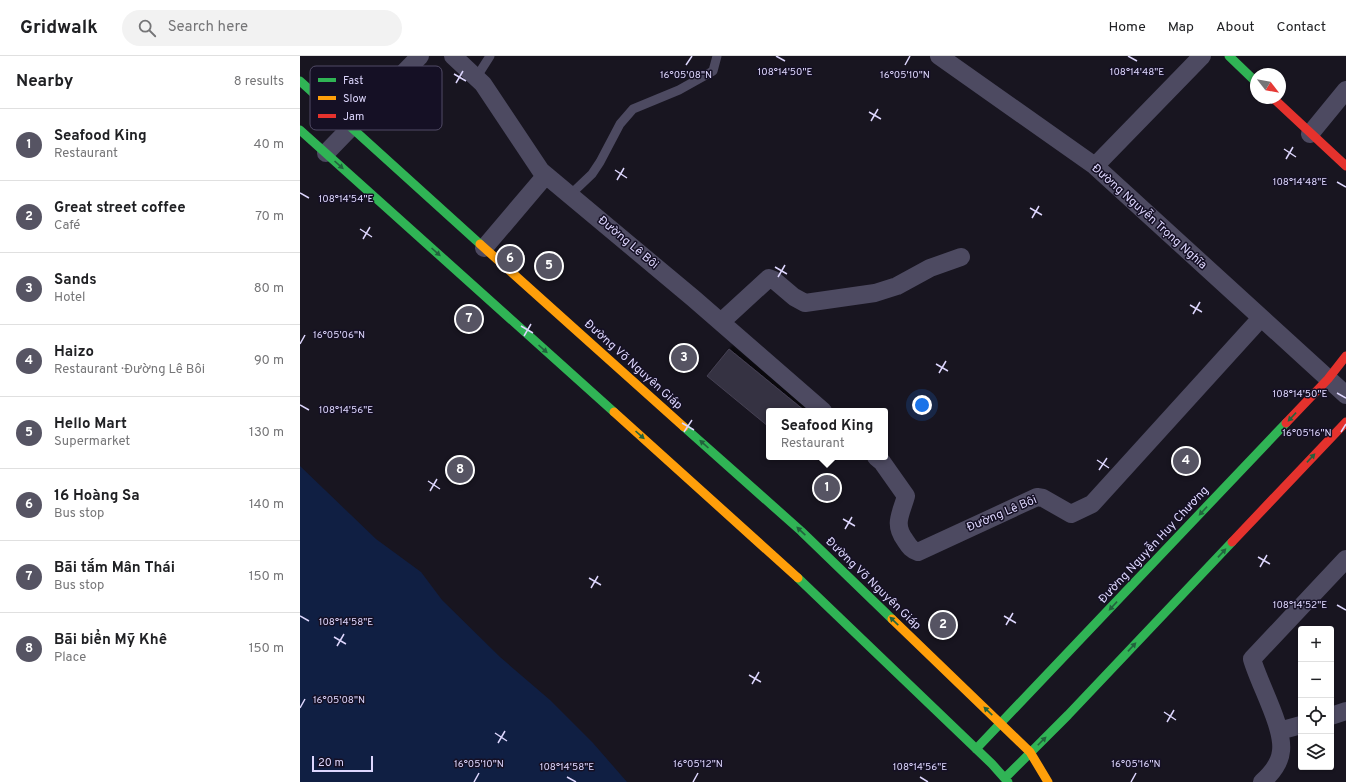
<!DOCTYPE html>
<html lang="en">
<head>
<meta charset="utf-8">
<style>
	body { margin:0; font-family:Overpass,sans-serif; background:#f2f2f2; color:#202124 }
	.controls { position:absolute; right:12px; bottom:12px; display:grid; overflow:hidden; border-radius:4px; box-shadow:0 1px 3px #0004 }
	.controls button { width:36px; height:36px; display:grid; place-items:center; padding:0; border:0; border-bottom:1px solid #e0e0e0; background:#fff; color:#202124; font:20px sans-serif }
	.compass { position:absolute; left:950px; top:12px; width:36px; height:36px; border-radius:50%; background:#fff; box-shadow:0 1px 3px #0004; rotate:121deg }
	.scale { position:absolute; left:12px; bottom:10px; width:61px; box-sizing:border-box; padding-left:4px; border:2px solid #ddd6fd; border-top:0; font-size:11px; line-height:14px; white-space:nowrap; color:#ddd6fd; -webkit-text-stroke:3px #151025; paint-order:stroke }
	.you { position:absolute; left:622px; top:349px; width:14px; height:14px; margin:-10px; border:3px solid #fff; border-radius:50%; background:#1a73e8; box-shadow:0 0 0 6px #1a73e833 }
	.badge { display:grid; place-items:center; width:26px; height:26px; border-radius:50%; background:#565463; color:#fff; font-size:13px; font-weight:700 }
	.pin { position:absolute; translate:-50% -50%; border:2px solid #fff; box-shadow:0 1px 4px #0006 }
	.popup { position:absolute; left:466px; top:352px; width:122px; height:52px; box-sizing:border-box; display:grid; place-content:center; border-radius:4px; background:#fff; filter:drop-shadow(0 1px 3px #0005); font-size:13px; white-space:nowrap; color:#757577 }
	.popup b { font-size:15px; color:#202124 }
	.popup::after { content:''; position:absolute; left:50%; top:100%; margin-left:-8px; border:8px solid transparent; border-top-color:#fff }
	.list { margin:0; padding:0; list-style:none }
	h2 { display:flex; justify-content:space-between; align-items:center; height:52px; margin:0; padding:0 16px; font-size:17px }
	h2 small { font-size:13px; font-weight:400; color:#757577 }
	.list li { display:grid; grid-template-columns:26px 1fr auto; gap:12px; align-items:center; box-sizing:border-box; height:72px; padding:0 16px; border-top:1px solid #e0e0e0 }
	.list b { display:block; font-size:15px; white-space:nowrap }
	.list p { margin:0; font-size:13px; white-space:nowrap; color:#757577 }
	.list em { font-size:13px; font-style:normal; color:#757577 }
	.icon { flex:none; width:22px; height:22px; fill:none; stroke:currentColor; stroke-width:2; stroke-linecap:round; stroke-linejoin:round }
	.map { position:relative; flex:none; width:1046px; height:726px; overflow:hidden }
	header { display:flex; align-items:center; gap:24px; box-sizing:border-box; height:56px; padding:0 20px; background:#fff; border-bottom:1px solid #e0e0e0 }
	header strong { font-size:19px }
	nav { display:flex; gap:22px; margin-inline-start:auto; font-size:14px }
	.search { width:280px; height:36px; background:#f2f2f2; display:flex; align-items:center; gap:10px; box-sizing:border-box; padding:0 14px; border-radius:22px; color:#757577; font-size:15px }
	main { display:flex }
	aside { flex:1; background:#fff }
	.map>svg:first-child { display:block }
</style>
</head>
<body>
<header>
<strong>Gridwalk</strong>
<div class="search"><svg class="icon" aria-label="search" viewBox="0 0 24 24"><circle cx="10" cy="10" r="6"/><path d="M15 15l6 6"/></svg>Search here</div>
<nav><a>Home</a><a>Map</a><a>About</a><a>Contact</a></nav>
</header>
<main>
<aside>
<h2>Nearby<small>8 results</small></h2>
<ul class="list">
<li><span class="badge">1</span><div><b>Seafood King</b><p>Restaurant</p></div><em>40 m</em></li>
<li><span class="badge">2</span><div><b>Great street coffee</b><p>Café</p></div><em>70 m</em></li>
<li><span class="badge">3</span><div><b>Sands</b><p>Hotel</p></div><em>80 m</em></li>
<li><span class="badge">4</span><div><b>Haizo</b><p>Restaurant · Đường Lê Bôi</p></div><em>90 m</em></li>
<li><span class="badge">5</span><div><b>Hello Mart</b><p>Supermarket</p></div><em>130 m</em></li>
<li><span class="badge">6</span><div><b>16 Hoàng Sa</b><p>Bus stop</p></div><em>140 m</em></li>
<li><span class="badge">7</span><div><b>Bãi tắm Mân Thái</b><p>Bus stop</p></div><em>150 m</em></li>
<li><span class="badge">8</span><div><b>Bãi biển Mỹ Khê</b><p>Place</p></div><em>150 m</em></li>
</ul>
</aside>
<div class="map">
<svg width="1046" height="726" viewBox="0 0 1046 726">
	<defs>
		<filter id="shadow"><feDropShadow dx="3.5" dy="-3.5" stdDeviation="1" flood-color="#0009"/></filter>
	</defs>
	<rect width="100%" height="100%" fill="#181520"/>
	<!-- water -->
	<path fill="#101f43" d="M 0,410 L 76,483 L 121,516 L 142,544 L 200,601 L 250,644 L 293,687 L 327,726 L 0,726 Z"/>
	<!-- building -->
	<path fill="#363342" stroke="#454053" filter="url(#shadow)" d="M 429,293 L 505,355 L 469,355 L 469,371 L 407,320 Z"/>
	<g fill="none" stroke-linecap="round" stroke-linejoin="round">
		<!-- lane -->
		<path stroke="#4d4a61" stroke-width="9" d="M 176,22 L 190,0
			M 270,139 L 292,118 L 300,106 L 320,68 L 333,53 L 379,34 L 413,15 L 417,0"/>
		<!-- street -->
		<path stroke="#4d4a61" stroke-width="18" d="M 153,0 L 183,28 L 241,115 L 393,242 L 523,355
			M 639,0 L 795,110 L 1046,339
			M 1010,78 L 1046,34
			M 26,97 L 120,0
			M 795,110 L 902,0
			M 184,192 L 246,119
			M 421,266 L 469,222 L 474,224 L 494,241 L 505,247 L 575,237 L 597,230 L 630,212 L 661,201
			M 576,401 L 582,406 L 606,440 C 601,458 593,468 605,484 C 609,490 611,494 618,496 L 737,441 L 743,442 L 771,458 L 792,448 L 961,262
			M 1031,660 L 1046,655
			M 979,675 L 1001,669
			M 962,726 C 971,718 980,707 981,695 C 984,671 959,628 952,603 L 1046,503"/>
		<!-- fast -->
		<path stroke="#30b455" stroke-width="9" d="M 929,0 L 956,26
			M 0,25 L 180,188
			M 0,74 L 314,356
			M 384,371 L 501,475 L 592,563
			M 498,522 L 692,708 L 708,726
			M 676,693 L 986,367
			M 705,722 L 768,659 L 932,486"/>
		<!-- slow -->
		<path stroke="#ff9f0a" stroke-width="9" d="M 180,188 L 384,371
			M 314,356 L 498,522
			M 592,563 L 730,696 L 748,726"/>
		<!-- jam -->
		<path stroke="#e5322d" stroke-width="9" d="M 973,42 L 1046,110
			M 986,367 L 1028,323 L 1046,300
			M 932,486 L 1046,366"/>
	</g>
	<!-- one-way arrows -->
	<defs><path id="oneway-solid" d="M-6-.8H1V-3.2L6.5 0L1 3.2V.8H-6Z"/></defs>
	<g fill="#22623d">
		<use href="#oneway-solid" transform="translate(39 109) rotate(42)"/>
		<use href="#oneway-solid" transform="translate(136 196) rotate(42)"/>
		<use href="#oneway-solid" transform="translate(243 293) rotate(42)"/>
		<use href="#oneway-solid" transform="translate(992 361) rotate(133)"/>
		<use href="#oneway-solid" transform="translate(340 379) rotate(42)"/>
		<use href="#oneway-solid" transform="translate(404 388) rotate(-138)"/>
		<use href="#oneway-solid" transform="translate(1011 402) rotate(-47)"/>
		<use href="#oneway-solid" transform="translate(903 455) rotate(133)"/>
		<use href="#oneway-solid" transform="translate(501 475) rotate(-137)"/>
		<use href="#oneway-solid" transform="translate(922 497) rotate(-47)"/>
		<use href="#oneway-solid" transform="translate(813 550) rotate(133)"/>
		<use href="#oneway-solid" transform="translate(594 565) rotate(-136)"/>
		<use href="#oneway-solid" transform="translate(832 591) rotate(-47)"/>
		<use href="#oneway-solid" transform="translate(688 655) rotate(-136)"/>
		<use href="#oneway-solid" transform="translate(742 685) rotate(-45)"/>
	</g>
	<!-- ticks -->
	<path fill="none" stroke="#ddd6fd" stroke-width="1.5" d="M 476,0 L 485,5M 828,0 L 837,5M 386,9 L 392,0M 605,9 L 610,0M 154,18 L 166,25M 156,27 L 163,15M 569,56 L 581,63M 571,65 L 578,53M 984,93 L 996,101M 986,103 L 993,91M 315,114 L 327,122M 317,124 L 324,112M 1037,126 L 1046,131M 0,137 L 9,142M 730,152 L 742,159M 732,162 L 739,150M 60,173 L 72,181M 63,183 L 70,171M 475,211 L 487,218M 478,221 L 485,209M 890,249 L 902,256M 893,258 L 900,246M 221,270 L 233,277M 224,280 L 231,268M 0,288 L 5,279M 636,308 L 648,315M 639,317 L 646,305M 1037,337 L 1046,342M 0,349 L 9,354M 382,367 L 394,374M 384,376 L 392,364M 1041,376 L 1046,368M 797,404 L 809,412M 799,414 L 807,402M 128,425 L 140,433M 130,435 L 137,423M 543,463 L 555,470M 545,473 L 552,461M 958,501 L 970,508M 960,511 L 967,499M 289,522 L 301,529M 291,532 L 298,520M 1037,549 L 1046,554M 0,560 L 9,565M 704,560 L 716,567M 706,569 L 713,557M 34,581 L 46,588M 37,590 L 44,578M 449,619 L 461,626M 452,628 L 459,616M 0,652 L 5,643M 864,656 L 876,664M 867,666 L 874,654M 195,677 L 207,685M 198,687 L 205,675M 267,721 L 276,726M 620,721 L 628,726M 174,726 L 179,717M 393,726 L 398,717M 831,726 L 836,717"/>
	<g text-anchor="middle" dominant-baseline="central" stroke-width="3" stroke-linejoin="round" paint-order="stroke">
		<!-- street labels -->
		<g font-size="12" fill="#ddd6fd" stroke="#151025">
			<text transform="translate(849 161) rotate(42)">Đường Nguyễn Trọng Nghĩa</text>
			<text transform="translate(328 187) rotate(40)">Đường Lê Bôi</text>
			<text transform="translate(333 309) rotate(42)">Đường Võ Nguyên Giáp</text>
			<text transform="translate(702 458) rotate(-23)">Đường Lê Bôi</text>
			<text transform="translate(854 489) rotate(-47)">Đường Nguyễn Huy Chương</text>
			<text transform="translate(573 528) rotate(44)">Đường Võ Nguyên Giáp</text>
		</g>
	</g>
	<!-- legend -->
	<rect x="10" y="10" width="132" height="64" rx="6" fill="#151025" stroke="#514b66" stroke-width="1"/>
	<rect x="18" y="22" width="18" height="4" fill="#30b455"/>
	<rect x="18" y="40" width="18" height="4" fill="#ff9f0a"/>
	<rect x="18" y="58" width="18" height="4" fill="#e5322d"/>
	<g font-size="11" fill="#ddd6fd">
		<text x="43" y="28">Fast</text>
		<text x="43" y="46">Slow</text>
		<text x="43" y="64">Jam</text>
	</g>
	<g font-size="10" text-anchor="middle" fill="#ddd6fd" stroke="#151025" stroke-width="3" stroke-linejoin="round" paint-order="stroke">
		<text x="485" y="19">108°14'50"E</text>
		<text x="837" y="19">108°14'48"E</text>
		<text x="605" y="22">16°05'10"N</text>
		<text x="386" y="22">16°05'08"N</text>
		<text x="1000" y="129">108°14'48"E</text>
		<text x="46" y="146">108°14'54"E</text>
		<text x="39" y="282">16°05'06"N</text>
		<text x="1000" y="341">108°14'50"E</text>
		<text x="46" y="357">108°14'56"E</text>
		<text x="1007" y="380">16°05'16"N</text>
		<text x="1000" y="552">108°14'52"E</text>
		<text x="46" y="569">108°14'58"E</text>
		<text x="39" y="647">16°05'08"N</text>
		<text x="179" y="711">16°05'10"N</text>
		<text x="398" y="711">16°05'12"N</text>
		<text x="836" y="711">16°05'16"N</text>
		<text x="267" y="714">108°14'58"E</text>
		<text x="620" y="714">108°14'56"E</text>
	</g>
</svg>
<div class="controls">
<button>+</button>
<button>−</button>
<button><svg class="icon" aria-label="locate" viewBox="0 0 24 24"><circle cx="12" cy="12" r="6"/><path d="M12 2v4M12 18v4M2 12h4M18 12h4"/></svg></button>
<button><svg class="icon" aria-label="layers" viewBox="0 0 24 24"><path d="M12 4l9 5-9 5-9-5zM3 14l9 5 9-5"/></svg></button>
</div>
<svg class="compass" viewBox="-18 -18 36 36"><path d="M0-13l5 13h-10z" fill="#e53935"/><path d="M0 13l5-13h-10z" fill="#757577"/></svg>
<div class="scale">20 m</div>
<div class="you"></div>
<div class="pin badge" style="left:527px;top:432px">1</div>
<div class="popup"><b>Seafood King</b>Restaurant</div>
<div class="pin badge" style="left:643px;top:569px">2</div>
<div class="pin badge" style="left:384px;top:302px">3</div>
<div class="pin badge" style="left:886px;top:405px">4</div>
<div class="pin badge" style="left:249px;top:210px">5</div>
<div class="pin badge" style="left:210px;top:203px">6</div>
<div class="pin badge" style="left:169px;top:263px">7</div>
<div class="pin badge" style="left:160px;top:414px">8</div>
</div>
</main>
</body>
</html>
